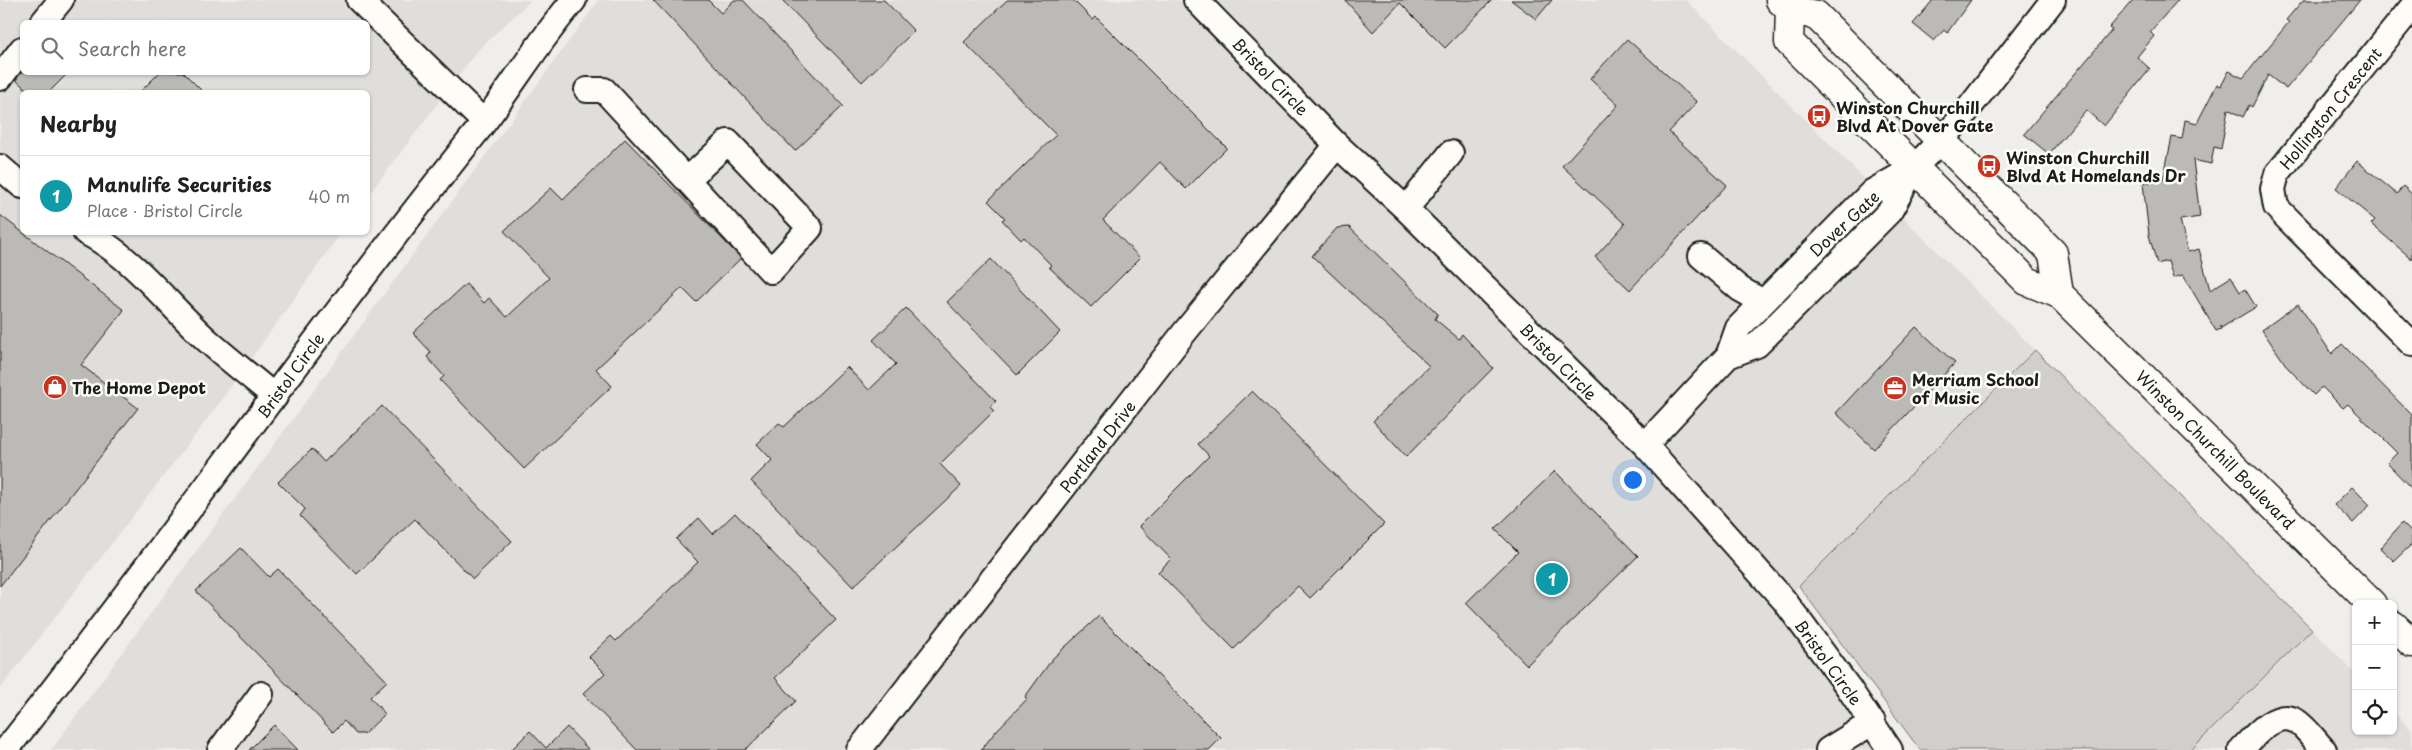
<!DOCTYPE html>
<html lang="en">
<head>
<meta charset="utf-8">
<style>
	body { margin:0; font-family:"Playpen Sans",sans-serif; background:#f6f6f6; color:#222 }
	.controls { position:absolute; right:15px; bottom:15px; display:grid; overflow:hidden; border-radius:8px; box-shadow:0 1px 4px #0004 }
	.controls button { width:45px; height:45px; display:grid; place-items:center; padding:0; border:0; border-bottom:1px solid #e0e0e0; background:#fff; color:#222; font:25px sans-serif }
	.you { position:absolute; left:1632px; top:479px; width:18px; height:18px; margin:-12px; border:4px solid #fff; border-radius:50%; background:#1a73e8; box-shadow:0 0 0 8px #1a73e833 }
	.badge { display:grid; place-items:center; width:32px; height:32px; border-radius:50%; background:#c8321e; color:#fff; font-size:16px; font-weight:700 }
	.pin { position:absolute; translate:-50% -50%; border:2px solid #fff; box-shadow:0 1px 5px #0006 }
	.list { margin:0; padding:0; list-style:none }
	h2 { display:flex; justify-content:space-between; align-items:center; height:65px; margin:0; padding:0 20px; font-size:21px }
	h2 small { font-size:16px; font-weight:400; color:#767676 }
	.list li { display:grid; grid-template-columns:32px 1fr auto; gap:15px; align-items:center; box-sizing:border-box; height:80px; padding:0 20px; border-top:1px solid #e0e0e0 }
	.list b { display:block; font-size:19px; white-space:nowrap }
	.list p { margin:0; font-size:16px; white-space:nowrap; color:#767676 }
	.list em { font-size:16px; font-style:normal; color:#767676 }
	.icon { flex:none; width:28px; height:28px; fill:none; stroke:currentColor; stroke-width:2; stroke-linecap:round; stroke-linejoin:round }
	.map { position:relative; flex:none; width:2412px; height:750px; overflow:hidden }
	.search { position:absolute; background:#fff; box-shadow:0 1px 4px #0004; left:20px; top:20px; width:350px; height:55px; display:flex; align-items:center; gap:12px; box-sizing:border-box; padding:0 18px; border-radius:8px; color:#767676; font-size:19px }
	.panel { position:absolute; background:#fff; box-shadow:0 1px 4px #0004; left:20px; top:90px; width:350px; height:145px; border-radius:8px }
	.map>svg:first-child { display:block }
</style>
</head>
<body>
<div class="map">
<svg width="2412" height="750" viewBox="0 0 2412 750">
	<rect width="100%" height="100%" fill="#f0eeea"/>
	<filter id="ink" filterUnits="userSpaceOnUse"><feTurbulence type="fractalNoise" baseFrequency=".02" numOctaves="2"/><feDisplacementMap in="SourceGraphic" scale="10" xChannelSelector="R" yChannelSelector="G"/><feConvolveMatrix kernelMatrix="1 2 1 2 8 2 1 2 1" color-interpolation-filters="sRGB"/></filter>
	<g filter="url(#ink)">
		<!-- built -->
		<path fill="#e0deda" fill-rule="evenodd" d="M 0,0 L 531,0 L 477,51 L 368,196 L 368,92 L 22,92 L 22,232 L 341,233 L 215,409 L 0,689 ZM 22,22 L 368,22 L 368,72 L 22,72 Z
			M 599,0 L 1686,0 L 2035,350 L 1785,600 L 1890,750 L 51,750 Z
			M 2312,629 L 2356,674 L 2356,731 L 2393,731 L 2393,712 L 2412,730 L 2412,750 L 2191,750 Z"/>
		<!-- green -->
		<path fill="#d0cfcc" stroke="#767674" d="M 2035,350 L 2312,629 L 2191,750 L 1920,750 L 1799,586 Z"/>
		<!-- building -->
		<path fill="#bbbab6" stroke="#1c1c1c" d="M 653,0 L 708,0 L 721,13 L 734,0 L 743,0 L 843,106 L 795,151 Z
			M 782,0 L 884,0 L 914,31 L 862,82 Z
			M 1007,0 L 1073,0 L 1093,20 L 1096,17 L 1227,148 L 1186,189 L 1160,162 L 1103,220 L 1140,258 L 1091,307 L 1049,267 L 1051,265 L 1024,237 L 1021,240 L 1002,220 L 1005,218 L 988,201 L 1056,135 L 964,42 Z
			M 1345,0 L 1492,0 L 1445,48 L 1400,3 L 1373,32 Z
			M 1511,0 L 1552,0 L 1536,19 Z
			M 1933,0 L 1971,0 L 1947,33 L 1944,30 L 1934,41 L 1913,24 Z
			M 2133,0 L 2178,0 L 2150,32 L 2154,36 L 2137,57 L 2150,69 L 2104,126 L 2086,110 L 2049,154 L 2024,134 L 2112,30 L 2109,28 Z
			M 2303,0 L 2360,0 L 2286,89 L 2268,75 L 2252,107 L 2249,105 L 2243,117 L 2228,109 L 2221,149 L 2214,147 L 2211,164 L 2193,160 L 2200,217 L 2180,220 L 2188,252 L 2199,249 L 2210,290 L 2231,277 L 2240,292 L 2245,289 L 2256,307 L 2221,328 L 2220,326 L 2221,329 L 2216,331 L 2183,275 L 2173,278 L 2168,261 L 2157,264 L 2149,235 L 2143,183 L 2163,180 L 2172,137 L 2182,139 L 2185,120 L 2197,123 L 2217,84 L 2221,86 L 2229,71 L 2243,78 L 2289,22 L 2286,20 Z
			M 1627,39 L 1697,102 L 1669,132 L 1727,185 L 1630,290 L 1595,257 L 1625,224 L 1562,166 L 1618,105 L 1590,79 Z
			M 21,72 L 69,72 L 49,92 L 29,92 L 16,80 Z
			M 160,72 L 183,72 L 203,92 L 140,92 Z
			M 625,139 L 741,258 L 696,302 L 682,288 L 596,369 L 612,386 L 524,469 L 440,380 L 444,376 L 427,357 L 431,352 L 413,333 L 466,284 L 484,303 L 489,298 L 507,317 L 549,278 L 504,231 L 551,188 L 563,200 Z
			M 2357,161 L 2397,194 L 2403,186 L 2412,194 L 2412,259 L 2371,224 L 2375,220 L 2336,188 Z
			M 0,215 L 124,310 L 81,365 L 138,408 L 0,586 Z
			M 1349,227 L 1438,314 L 1435,319 L 1459,339 L 1462,334 L 1493,368 L 1406,457 L 1373,421 L 1429,366 L 1312,256 L 1337,228 Z
			M 991,259 L 1060,332 L 1017,375 L 947,302 Z
			M 2298,304 L 2332,354 L 2342,344 L 2412,415 L 2412,489 L 2387,463 L 2397,453 L 2348,404 L 2343,408 L 2322,387 L 2314,395 L 2288,368 L 2262,330 Z
			M 906,308 L 996,401 L 990,407 L 994,411 L 940,464 L 961,486 L 853,587 L 751,481 L 772,460 L 757,444 L 779,423 L 784,427 L 847,367 L 869,390 L 896,364 L 873,340 Z
			M 1916,327 L 1955,363 L 1874,449 L 1836,413 Z
			M 1252,391 L 1384,524 L 1310,598 L 1298,586 L 1234,649 L 1158,572 L 1171,559 L 1139,526 L 1209,456 L 1198,444 Z
			M 382,406 L 512,541 L 473,579 L 415,519 L 357,574 L 300,516 L 305,509 L 278,482 L 312,449 L 324,462 Z
			M 1555,471 L 1638,556 L 1527,665 L 1466,603 L 1518,552 L 1495,529 Z
			M 2352,487 L 2370,505 L 2353,523 L 2334,505 Z
			M 735,513 L 836,620 L 775,678 L 796,701 L 745,750 L 637,750 L 583,694 L 605,673 L 589,657 L 611,636 L 616,641 L 698,562 L 676,539 L 699,518 L 713,534 Z
			M 2402,523 L 2412,533 L 2412,544 L 2394,561 L 2380,548 Z
			M 241,548 L 269,577 L 278,569 L 387,681 L 370,697 L 385,714 L 364,734 L 356,734 L 344,721 L 333,732 L 196,591 Z
			M 1099,616 L 1221,738 L 1209,750 L 981,750 L 996,731 L 1027,699 L 1025,697 L 1053,658 Z
			M 274,725 L 298,750 L 249,750 Z
			M 567,727 L 589,750 L 511,750 L 530,731 L 546,748 Z"/>
		<g fill="none" stroke-linecap="round" stroke-linejoin="round">
			<!-- minor casing -->
			<g stroke="#1c1c1c" stroke-width="28">
				<path id="minor" d="M 359,0 L 484,122
					M 1196,0 L 1337,145 L 1406,209 L 1645,445 L 1784,600 L 1848,687 L 1890,750
					M 2412,7 L 2277,174 L 2273,189 L 2276,207 L 2412,344
					M 43,22 L 61,0
					M 0,78 L 22,49
					M 587,90 L 604,90 L 771,271 L 810,228 L 728,142 L 687,180
					M 0,167 L 22,186
					M 1406,209 L 1451,153
					M 85,232 C 134,257 167,304 208,341 C 229,360 253,378 275,397
					M 1701,256 L 1740,289 L 1763,302
					M 1728,356 L 1757,345 L 1890,211 L 1914,168 L 1959,121 L 2053,0
					M 1645,445 L 1728,356 L 1738,328 L 1872,192 L 1912,169
					M 6,750 C 167,546 316,332 479,129 C 512,87 539,40 574,0
					M 220,750 L 261,694
					M 859,750 L 1184,333 L 1337,145
					M 1828,750 L 1873,722
					M 2241,750 C 2253,737 2276,709 2296,721 C 2306,727 2316,742 2324,750"/>
			</g>
			<!-- major casing -->
			<g stroke="#1c1c1c" stroke-width="31">
				<path id="major" d="M 1780,0 L 1790,10 L 1816,15 L 2053,253 L 2059,294
					M 1790,10 L 1789,42 L 2027,281 L 2059,294 L 2372,604
					M 2393,625 L 2412,643"/>
			</g>
			<!-- minor -->
			<use href="#minor" stroke="#fdfcf7" stroke-width="24"/>
			<!-- major -->
			<use href="#major" stroke="#fdfcf7" stroke-width="28"/>
		</g>
	</g>
	<!-- icons -->
	<defs>
		<g id="bus-disc" transform="scale(1.25)"><circle r="9.5" fill="#c8321e" stroke="#fdfcf7"/><path d="M-5-6H5V4H4V6H2V4H-2V6H-4V4H-5ZM-3.5-4V0h7V-4ZM-3.5 1.2v1.5H-2V1.2ZM2 1.2v1.5H3.5V1.2Z" fill="#fff"/></g>
		<g id="shop-disc" transform="scale(1.25)"><circle r="9.5" fill="#c8321e" stroke="#fdfcf7"/><path d="M-5-2.5h2.3a2.7 3.5 0 0 1 5.4 0H5L5.5 6h-11ZM-1.5-2.5h3a1.5 2.3 0 0 0-3 0Z" fill="#fff"/></g>
		<g id="office-disc" transform="scale(1.25)"><circle r="9.5" fill="#c8321e" stroke="#fdfcf7"/><path d="M-6-3h4V-5.5h4V-3h4V5H-6ZM-1-4.5V-3h2v-1.5ZM-6 0V1H6V0Z" fill="#fff"/></g>
	</defs>
	<g fill-rule="evenodd">
		<use href="#bus-disc" x="1819" y="116"/>
		<use href="#bus-disc" x="1989" y="166"/>
		<use href="#shop-disc" x="55" y="387"/>
		<use href="#office-disc" x="1895" y="388"/>
	</g>
	<g text-anchor="middle" dominant-baseline="central" stroke-width="5" stroke-linejoin="round" paint-order="stroke">
		<!-- street labels -->
		<g font-size="16" fill="#1c1c1c" stroke="#fdfcf7">
			<text transform="translate(1271 76) rotate(46)">Bristol Circle</text>
			<text transform="translate(2330 108) rotate(-51)">Hollington Crescent</text>
			<text transform="translate(1844 223) rotate(-43)">Dover Gate</text>
			<text transform="translate(1559 361) rotate(45)">Bristol Circle</text>
			<text transform="translate(290 375) rotate(-54)">Bristol Circle</text>
			<text transform="translate(1097 446) rotate(-52)">Portland Drive</text>
			<text transform="translate(2216 449) rotate(45)">Winston Churchill Boulevard</text>
			<text transform="translate(1829 662) rotate(54)">Bristol Circle</text>
		</g>
		<!-- poi labels -->
		<g font-size="16" font-weight="bold" fill="#1c1c1c" stroke="#fdfcf7" text-anchor="start">
			<text x="1836" y="107">Winston Churchill<tspan x="1836" dy="18">Blvd At Dover Gate</tspan></text>
			<text x="2006" y="157">Winston Churchill<tspan x="2006" dy="18">Blvd At Homelands Dr</tspan></text>
			<text x="1912" y="379">Merriam School<tspan x="1912" dy="18">of Music</tspan></text>
			<text x="72" y="387">The Home Depot</text>
		</g>
	</g>
</svg>
<div class="controls">
<button>+</button>
<button>−</button>
<button><svg class="icon" aria-label="locate" viewBox="0 0 24 24"><circle cx="12" cy="12" r="6"/><path d="M12 2v4M12 18v4M2 12h4M18 12h4"/></svg></button>
</div>
<div class="you"></div>
<div class="pin badge" style="left:1552px;top:579px;background:#0f9aa8">1</div>
<div class="search"><svg class="icon" aria-label="search" viewBox="0 0 24 24"><circle cx="10" cy="10" r="6"/><path d="M15 15l6 6"/></svg>Search here</div>
<section class="panel">
<h2>Nearby<small></small></h2>
<ul class="list">
<li><span class="badge" style="background:#0f9aa8">1</span><div><b>Manulife Securities</b><p>Place · Bristol Circle</p></div><em>40 m</em></li>
</ul>
</section>
</div>
</body>
</html>
